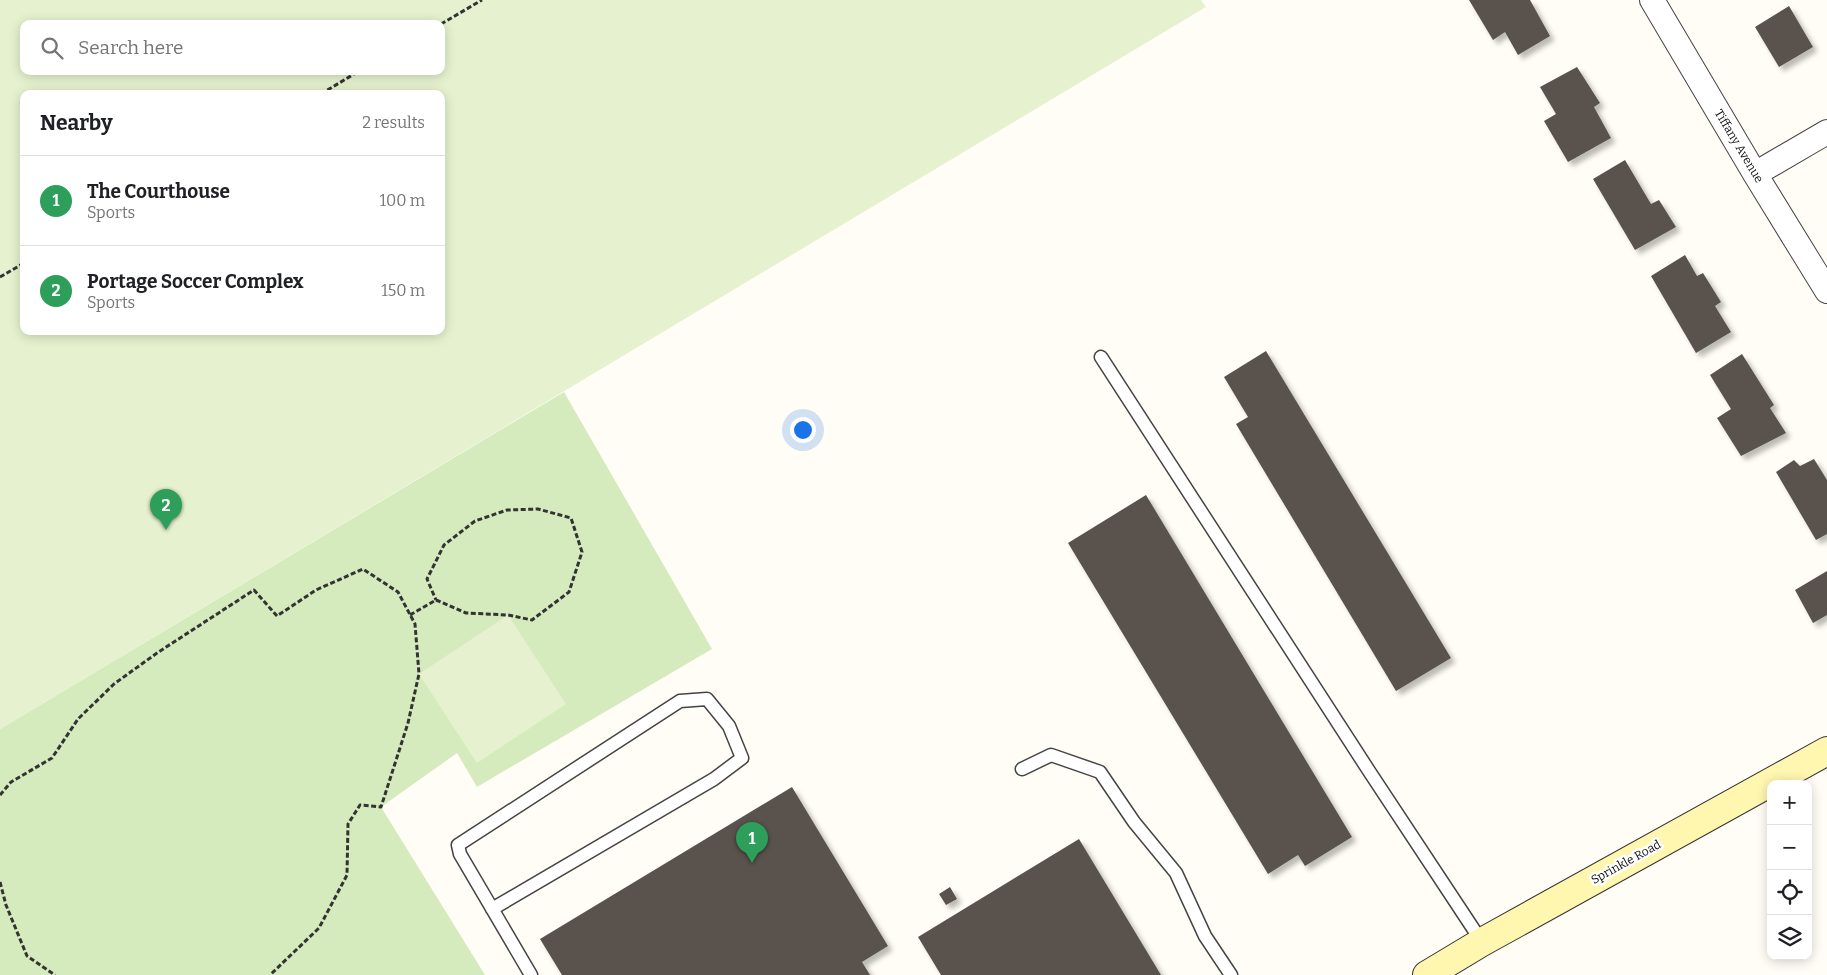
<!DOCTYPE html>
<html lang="en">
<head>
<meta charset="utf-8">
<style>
	body { margin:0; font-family:Bitter,serif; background:#f6f6f6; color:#202124 }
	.controls { position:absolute; right:15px; bottom:15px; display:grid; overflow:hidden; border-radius:10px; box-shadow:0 2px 12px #0003 }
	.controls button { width:45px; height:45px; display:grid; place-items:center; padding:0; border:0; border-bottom:1px solid #e0e0e0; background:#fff; color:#202124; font:25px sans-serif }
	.you { position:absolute; left:802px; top:429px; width:18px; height:18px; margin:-12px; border:4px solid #fff; border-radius:50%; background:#1a73e8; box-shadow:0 0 0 8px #1a73e833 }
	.badge { display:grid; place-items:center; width:32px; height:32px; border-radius:50%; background:#1a73e8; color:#fff; font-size:16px; font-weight:700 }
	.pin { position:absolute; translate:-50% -41px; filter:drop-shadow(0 1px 2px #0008) }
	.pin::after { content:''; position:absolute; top:26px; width:18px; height:15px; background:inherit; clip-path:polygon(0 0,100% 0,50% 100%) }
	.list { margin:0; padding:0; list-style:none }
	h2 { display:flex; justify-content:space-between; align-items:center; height:65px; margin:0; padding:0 20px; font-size:21px }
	h2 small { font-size:16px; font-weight:400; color:#757577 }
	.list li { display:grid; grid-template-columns:32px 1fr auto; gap:15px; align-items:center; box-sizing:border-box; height:90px; padding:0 20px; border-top:1px solid #e0e0e0 }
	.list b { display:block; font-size:19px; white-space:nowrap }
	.list p { margin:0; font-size:16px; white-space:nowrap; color:#757577 }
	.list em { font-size:16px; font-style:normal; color:#757577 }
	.icon { flex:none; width:28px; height:28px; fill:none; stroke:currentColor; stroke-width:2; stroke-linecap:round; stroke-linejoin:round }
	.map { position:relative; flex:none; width:1827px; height:975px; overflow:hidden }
	.search { position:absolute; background:#fff; box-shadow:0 2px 12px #0003; left:20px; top:20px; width:425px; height:55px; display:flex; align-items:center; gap:12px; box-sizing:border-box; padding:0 18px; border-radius:10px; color:#757577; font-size:19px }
	.panel { position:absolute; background:#fff; box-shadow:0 2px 12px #0003; left:20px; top:90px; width:425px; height:245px; border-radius:10px }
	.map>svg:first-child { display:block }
</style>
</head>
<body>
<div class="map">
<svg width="1827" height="975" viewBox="0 0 1827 975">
	<defs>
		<filter id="shadow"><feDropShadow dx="4.5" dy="4.5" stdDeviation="2.5" flood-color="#0004"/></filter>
	</defs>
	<rect width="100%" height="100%" fill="#fffdf5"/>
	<!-- green -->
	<path fill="#d5ebbd" d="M 564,392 L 712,649 L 477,787 L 457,753 L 381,807 L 485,975 L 0,975 L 0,729 Z"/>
	<!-- pitch -->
	<path fill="#e6f2cf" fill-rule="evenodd" d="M 0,0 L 1201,0 L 1206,7 L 0,729 ZM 24,24 L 441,24 L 441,71 L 24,71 ZM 24,94 L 441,94 L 441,331 L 24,331 Z
		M 508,615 L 566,704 L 477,763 L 419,674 Z"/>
	<!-- building -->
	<path fill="#5a524d" filter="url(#shadow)" d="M 1469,0 L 1530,0 L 1550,36 L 1518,55 L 1505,32 L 1493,40 Z
		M 1789,6 L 1813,47 L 1779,67 L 1755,27 Z
		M 1577,67 L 1600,103 L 1594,107 L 1611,138 L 1568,162 L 1544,121 L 1556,114 L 1540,87 Z
		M 1625,160 L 1651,204 L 1659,200 L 1676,227 L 1635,250 L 1593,179 Z
		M 1685,255 L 1697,276 L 1703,273 L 1721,302 L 1715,306 L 1731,332 L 1696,353 L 1651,276 Z
		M 1266,351 L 1451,658 L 1396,691 L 1236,424 L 1248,417 L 1224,377 Z
		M 1742,354 L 1774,405 L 1770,408 L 1786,433 L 1741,456 L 1717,418 L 1731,409 L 1710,375 Z
		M 1814,459 L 1827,480 L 1827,534 L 1816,540 L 1776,472 L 1794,460 L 1800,466 Z
		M 1146,495 L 1352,837 L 1305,866 L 1298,855 L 1268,874 L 1068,543 Z
		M 1827,571 L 1827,615 L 1813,623 L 1795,590 Z
		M 792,787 L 888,946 L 862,962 L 870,975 L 562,975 L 540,939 Z
		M 1079,839 L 1161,975 L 941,975 L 918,937 Z
		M 950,887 L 957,899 L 946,905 L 939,894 Z"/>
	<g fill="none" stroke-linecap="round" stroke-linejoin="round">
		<!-- lane casing -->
		<g stroke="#444" stroke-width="15">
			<path id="lane" d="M 1101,357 L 1369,771 L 1482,942
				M 1022,769 L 1051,755 L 1100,772 L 1134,822 L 1176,873 L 1205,936 L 1231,975
				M 492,909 L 714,779 L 742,758 L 729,726 L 707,699 L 680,701 L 458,845 L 460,854 L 531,975"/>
		</g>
		<!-- street casing -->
		<g stroke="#444" stroke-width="26">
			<path id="street" d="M 1652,0 L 1755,174 L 1827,291
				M 1755,174 L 1827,132"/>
		</g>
		<!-- secondary casing -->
		<g stroke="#333" stroke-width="30">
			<path id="secondary" d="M 1427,975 L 1482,942 L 1827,751"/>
		</g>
		<!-- path -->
		<path stroke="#333" stroke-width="3" stroke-dasharray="5 2.5" stroke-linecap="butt" d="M 441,24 L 482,0
			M 321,94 L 359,71
			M 0,277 L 24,263
			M 410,615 L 436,600 L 466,613 L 508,615 L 532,620 L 569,592 L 582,552 L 571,518 L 538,509 L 507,510 L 475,521 L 444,545 L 427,579 L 436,600
			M 0,795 L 11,782 L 52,758 L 78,719 L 114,684 L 157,653 L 254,590 L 277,616 L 316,590 L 363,569 L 398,592 L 415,624 L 419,674 L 408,723 L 381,807 L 360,805 L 348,824 L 347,875 L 319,928 L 270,975
			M 0,882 L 6,905 L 27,956 L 55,975"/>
		<!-- lane -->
		<use href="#lane" stroke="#fff" stroke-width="12"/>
		<!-- street -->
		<use href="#street" stroke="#fff" stroke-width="24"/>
		<!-- secondary -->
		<use href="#secondary" stroke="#fff6b0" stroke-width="28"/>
	</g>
	<g text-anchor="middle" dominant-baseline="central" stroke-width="5" stroke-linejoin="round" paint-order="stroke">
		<!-- street labels -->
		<g font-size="12" fill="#111" stroke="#fff">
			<text transform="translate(1739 146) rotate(59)">Tiffany Avenue</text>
			<text transform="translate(1626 862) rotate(-29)">Sprinkle Road</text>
		</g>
	</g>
</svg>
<div class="controls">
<button>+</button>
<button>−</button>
<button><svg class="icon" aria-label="locate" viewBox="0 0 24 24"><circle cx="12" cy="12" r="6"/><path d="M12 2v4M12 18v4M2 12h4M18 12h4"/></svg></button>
<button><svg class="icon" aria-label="layers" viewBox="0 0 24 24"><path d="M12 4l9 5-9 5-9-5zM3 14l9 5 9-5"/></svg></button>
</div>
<div class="you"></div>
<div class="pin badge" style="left:752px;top:863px;background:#2e9e5b">1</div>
<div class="pin badge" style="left:166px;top:530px;background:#2e9e5b">2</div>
<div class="search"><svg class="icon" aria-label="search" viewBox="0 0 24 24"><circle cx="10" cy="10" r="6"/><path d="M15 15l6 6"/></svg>Search here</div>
<section class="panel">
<h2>Nearby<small>2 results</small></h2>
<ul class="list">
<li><span class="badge" style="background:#2e9e5b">1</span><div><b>The Courthouse</b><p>Sports</p></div><em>100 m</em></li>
<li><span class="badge" style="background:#2e9e5b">2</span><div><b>Portage Soccer Complex</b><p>Sports</p></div><em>150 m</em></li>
</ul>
</section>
</div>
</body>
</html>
